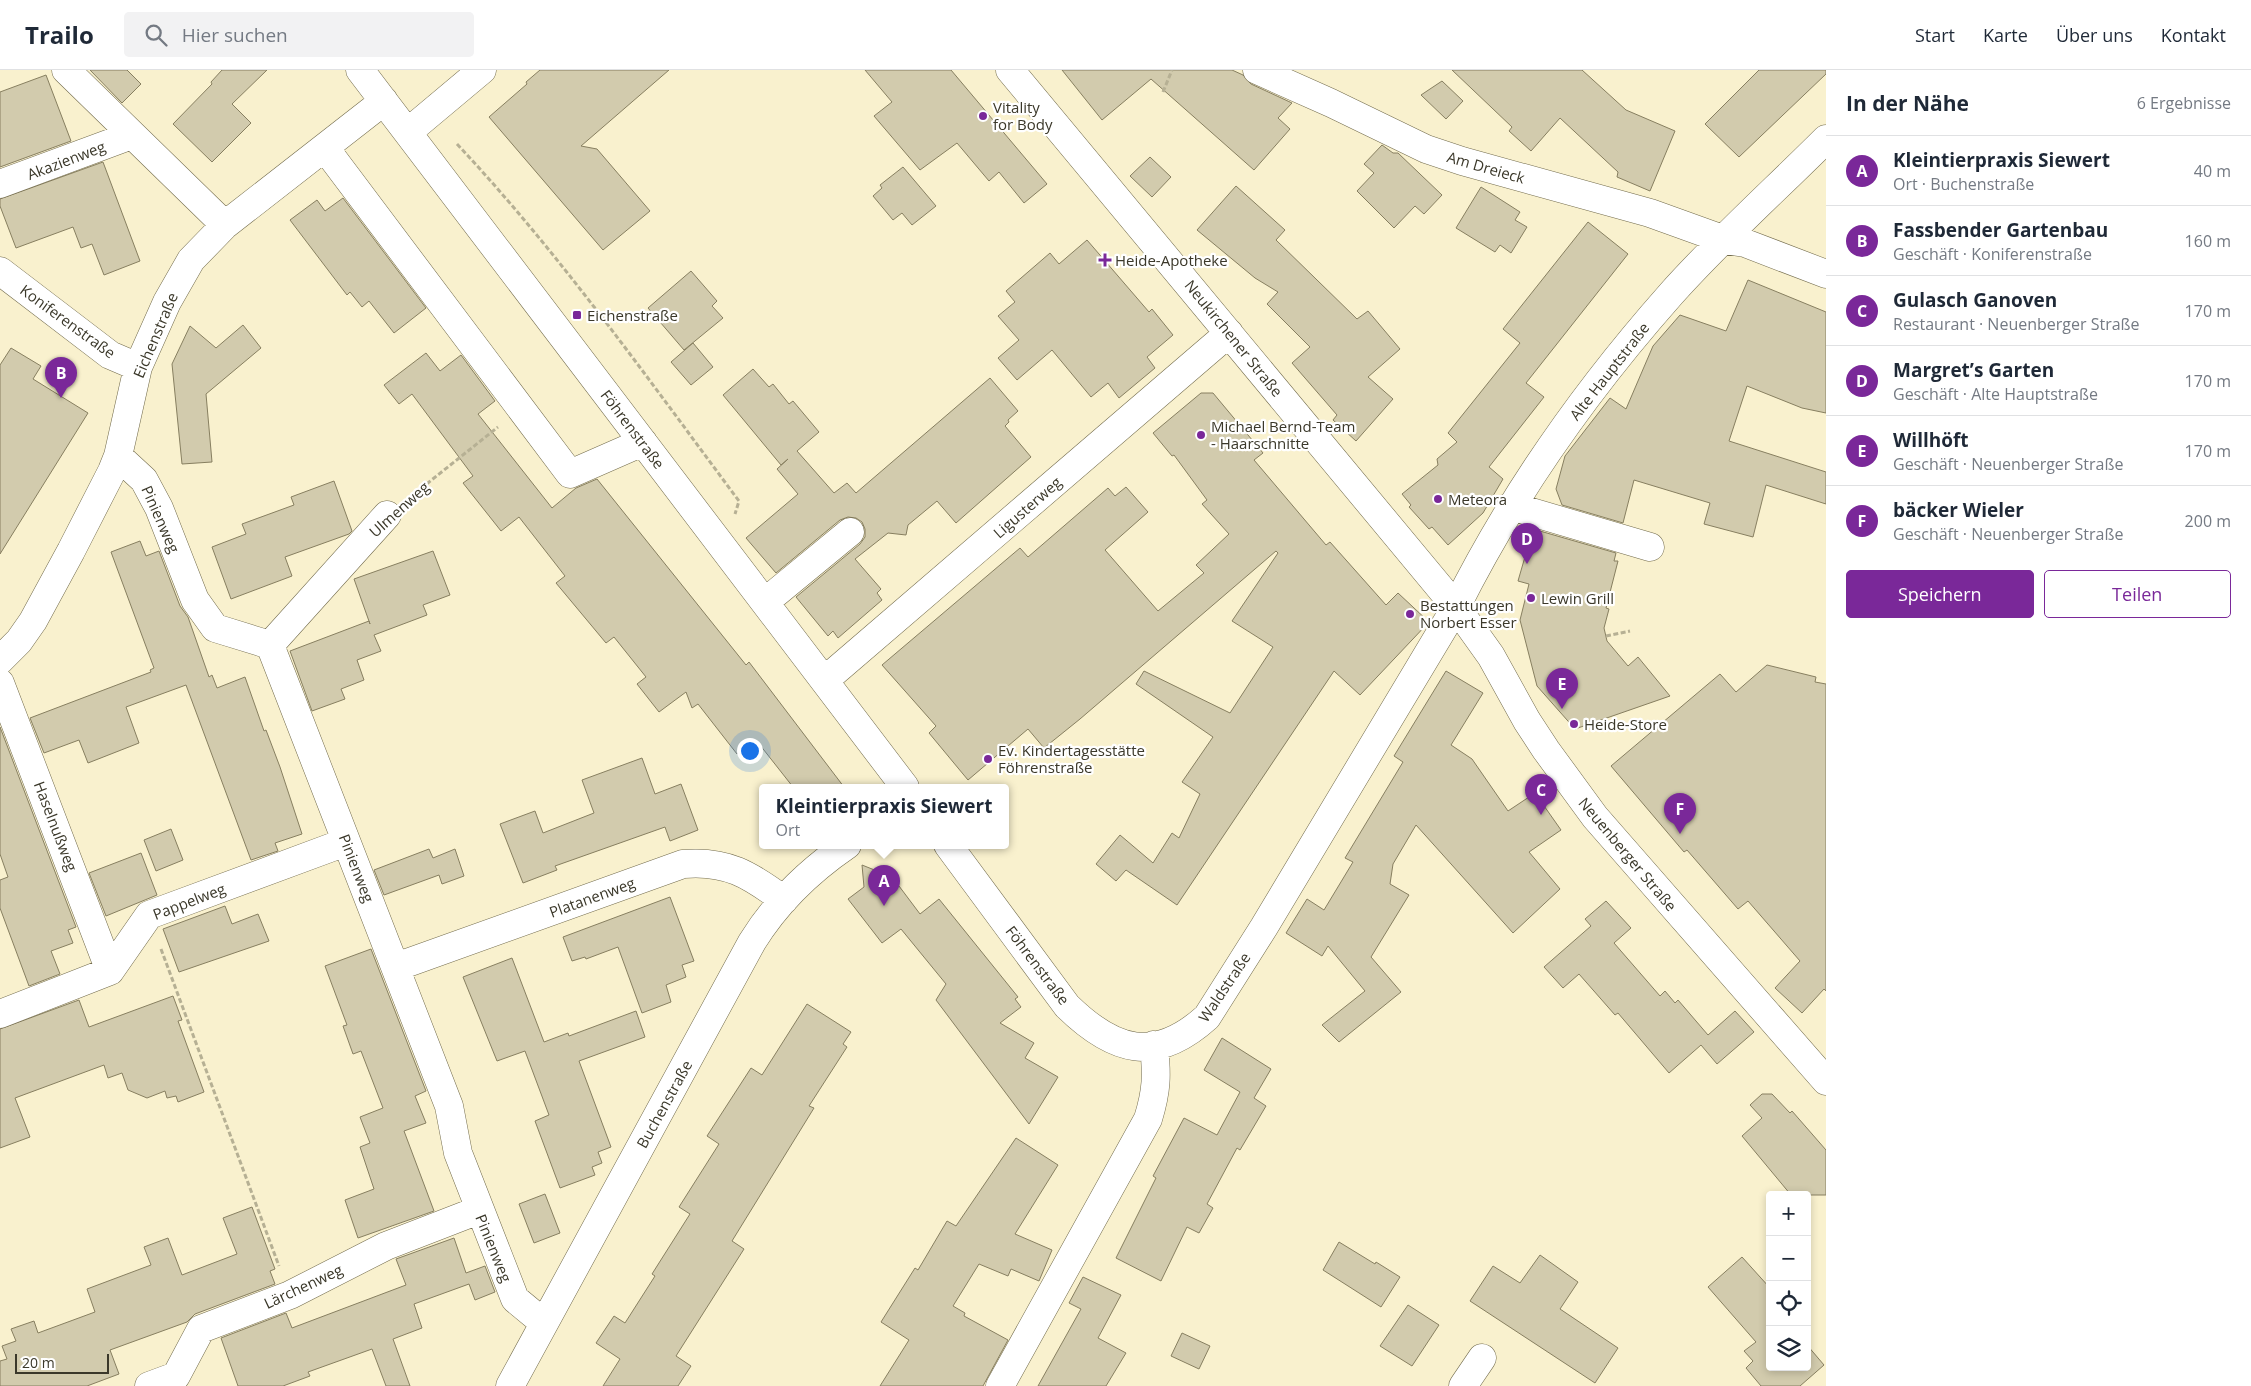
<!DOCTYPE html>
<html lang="de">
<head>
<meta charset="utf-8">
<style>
	body { margin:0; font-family:"Open Sans",sans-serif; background:#f2f2f3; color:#1f2937 }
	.controls { position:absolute; right:15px; bottom:15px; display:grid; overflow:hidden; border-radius:5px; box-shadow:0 2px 8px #0003 }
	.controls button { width:45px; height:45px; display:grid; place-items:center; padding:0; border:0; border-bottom:1px solid #e0e1e3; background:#fff; color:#1f2937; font:25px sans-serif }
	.scale { position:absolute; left:15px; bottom:12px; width:94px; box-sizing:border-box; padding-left:5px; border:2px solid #3b382a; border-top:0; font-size:14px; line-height:18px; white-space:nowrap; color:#3b382a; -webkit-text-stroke:4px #fff; paint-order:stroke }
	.you { position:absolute; left:749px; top:680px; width:18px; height:18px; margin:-12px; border:4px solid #fff; border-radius:50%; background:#1a73e8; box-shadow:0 0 0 8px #1a73e833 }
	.badge { display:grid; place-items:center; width:32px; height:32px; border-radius:50%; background:#7a2899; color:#fff; font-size:16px; font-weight:700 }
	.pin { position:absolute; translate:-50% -41px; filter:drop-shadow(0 1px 2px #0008) }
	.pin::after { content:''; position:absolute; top:26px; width:18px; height:15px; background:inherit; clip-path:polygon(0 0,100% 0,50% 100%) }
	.popup { position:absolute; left:759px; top:714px; width:250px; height:65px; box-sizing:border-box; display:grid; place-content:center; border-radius:5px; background:#fff; filter:drop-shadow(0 1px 4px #0005); font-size:16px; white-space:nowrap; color:#747a83 }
	.popup b { font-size:19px; color:#1f2937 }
	.popup::after { content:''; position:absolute; left:50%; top:100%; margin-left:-10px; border:10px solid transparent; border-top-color:#fff }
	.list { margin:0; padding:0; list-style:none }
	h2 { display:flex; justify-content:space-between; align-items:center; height:65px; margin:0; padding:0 20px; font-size:21px }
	h2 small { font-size:16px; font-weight:400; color:#747a83 }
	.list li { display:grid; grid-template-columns:32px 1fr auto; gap:15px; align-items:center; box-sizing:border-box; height:70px; padding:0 20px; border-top:1px solid #e0e1e3 }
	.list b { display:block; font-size:19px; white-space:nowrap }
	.list p { margin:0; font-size:16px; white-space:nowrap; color:#747a83 }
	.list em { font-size:16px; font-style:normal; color:#747a83 }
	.actions { display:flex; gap:10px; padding:15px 20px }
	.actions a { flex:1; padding:11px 0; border:1px solid #7a2899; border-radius:5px; text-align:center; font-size:18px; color:#7a2899 }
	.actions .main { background:#7a2899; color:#fff }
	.icon { flex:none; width:28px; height:28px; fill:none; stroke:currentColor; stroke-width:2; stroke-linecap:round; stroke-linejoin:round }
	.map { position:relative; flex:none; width:1826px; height:1316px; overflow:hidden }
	header { display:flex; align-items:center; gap:30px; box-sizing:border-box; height:70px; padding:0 25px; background:#fff; border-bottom:1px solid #e0e1e3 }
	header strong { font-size:24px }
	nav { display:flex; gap:28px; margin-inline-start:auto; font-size:18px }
	.search { width:350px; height:45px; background:#f2f2f3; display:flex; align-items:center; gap:12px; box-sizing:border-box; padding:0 18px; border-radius:5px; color:#747a83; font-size:19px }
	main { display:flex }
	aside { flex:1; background:#fff }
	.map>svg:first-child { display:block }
</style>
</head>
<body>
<header>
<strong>Trailo</strong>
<div class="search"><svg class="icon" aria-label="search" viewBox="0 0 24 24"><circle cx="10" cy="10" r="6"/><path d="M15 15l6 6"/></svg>Hier suchen</div>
<nav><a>Start</a><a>Karte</a><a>Über uns</a><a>Kontakt</a></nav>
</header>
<main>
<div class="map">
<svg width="1826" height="1316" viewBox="0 0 1826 1316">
	<rect width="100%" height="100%" fill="#f9f1ce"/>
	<!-- building -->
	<path fill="#d2cbad" stroke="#877f60" d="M 90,0 L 127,0 L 141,14 L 122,33 Z
		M 222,0 L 267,0 L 232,34 L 251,53 L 212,92 L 173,54 L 212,14 L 211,12 Z
		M 540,0 L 669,0 L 581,76 L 597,79 L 650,141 L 603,180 L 489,47 L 527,14 L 526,12 Z
		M 865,0 L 951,0 L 1047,114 L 1024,133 L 999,102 L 989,111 L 957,73 L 920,100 L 874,46 L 892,32 Z
		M 1062,0 L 1232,0 L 1243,5 L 1251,14 L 1292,33 L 1278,48 L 1290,59 L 1254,100 L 1151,9 L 1102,50 Z
		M 1452,0 L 1582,0 L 1626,40 L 1675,61 L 1650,121 L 1617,107 L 1618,102 L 1560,48 L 1531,81 L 1509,61 L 1512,57 Z
		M 1759,0 L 1826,0 L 1826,4 L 1739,87 L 1705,54 Z
		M 46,5 L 71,71 L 0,97 L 0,22 Z
		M 1442,11 L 1463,31 L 1446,49 L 1421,25 Z
		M 1382,75 L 1393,83 L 1398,83 L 1442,125 L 1424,144 L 1415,136 L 1394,158 L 1357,121 L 1374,103 L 1364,94 Z
		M 1150,87 L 1171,107 L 1152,127 L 1130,106 Z
		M 103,92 L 140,191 L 104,205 L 92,174 L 81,178 L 73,157 L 16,178 L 0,136 L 0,129 Z
		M 903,97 L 936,136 L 912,155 L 902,143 L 893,150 L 873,126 L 882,118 L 880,115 Z
		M 1236,116 L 1285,160 L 1276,170 L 1357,249 L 1368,241 L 1400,279 L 1368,307 L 1393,329 L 1356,371 L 1333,350 L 1337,345 L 1292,293 L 1310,277 L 1267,234 L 1278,222 L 1255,208 L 1197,160 Z
		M 1481,117 L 1520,142 L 1515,150 L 1527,157 L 1511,183 L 1500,175 L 1495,182 L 1456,158 Z
		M 343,128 L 426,238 L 394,263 L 369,231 L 362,237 L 350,222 L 347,225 L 290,150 L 317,130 L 325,141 Z
		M 1588,152 L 1628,184 L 1526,313 L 1544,327 L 1489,397 L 1503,409 L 1483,443 L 1448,475 L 1432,457 L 1429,459 L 1409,437 L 1411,435 L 1402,424 L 1438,395 L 1437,389 L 1457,372 L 1448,363 L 1520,273 L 1503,259 Z
		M 1087,170 L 1149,242 L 1152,239 L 1173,265 L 1147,287 L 1155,298 L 1119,328 L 1108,313 L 1091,327 L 1052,280 L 1017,310 L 998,288 L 1019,270 L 998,246 L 1015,232 L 1006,221 L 1050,183 L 1059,194 Z
		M 691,201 L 717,231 L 712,236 L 723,248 L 684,280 L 648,238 Z
		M 1748,210 L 1826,242 L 1826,343 L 1802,338 L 1747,316 L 1729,371 L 1826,402 L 1826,434 L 1766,415 L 1753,467 L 1704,454 L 1710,433 L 1634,410 L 1623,453 L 1562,435 L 1556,419 L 1565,386 L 1610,328 L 1626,339 L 1653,276 L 1680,245 L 1726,261 Z
		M 243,255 L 261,278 L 206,324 L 212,392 L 182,394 L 172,294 L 190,256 L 216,278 Z
		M 693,273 L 713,297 L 691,315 L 671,292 Z
		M 11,278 L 41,296 L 33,309 L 88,343 L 0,484 L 0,295 Z
		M 426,283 L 440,301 L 461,285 L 495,331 L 478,344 L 552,438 L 576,418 L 597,409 L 746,595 L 749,592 L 844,717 L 793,717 L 756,670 L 737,684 L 698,634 L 692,638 L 686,622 L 659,642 L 637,614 L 646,607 L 614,567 L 606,573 L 556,513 L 565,506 L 519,447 L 501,461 L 463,413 L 473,406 L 412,324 L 399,334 L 384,315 Z
		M 753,299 L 769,317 L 773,314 L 789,334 L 793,331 L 819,362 L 797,381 L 834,423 L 847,413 L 856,423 L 990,308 L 1018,341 L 1008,350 L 1009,352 L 1005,356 L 1031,387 L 956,453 L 937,431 L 908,455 L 906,465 L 888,463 L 855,489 L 881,519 L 877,523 L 882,530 L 838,568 L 833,561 L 828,566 L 796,527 L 860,474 L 865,467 L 865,459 L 862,452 L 856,448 L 848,447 L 840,450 L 776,503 L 746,468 L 798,424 L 777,399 L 788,389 L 781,395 L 723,325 Z
		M 1201,323 L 1213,323 L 1263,383 L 1254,390 L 1326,475 L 1330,472 L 1386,535 L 1398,523 L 1429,552 L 1360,625 L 1334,601 L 1177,835 L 1126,800 L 1116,811 L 1096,794 L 1120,765 L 1153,793 L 1172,763 L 1179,768 L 1200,724 L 1182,712 L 1213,667 L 1136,614 L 1144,601 L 1230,643 L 1273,577 L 1232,551 L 1278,483 L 1276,481 L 1080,649 L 1044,678 L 1028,659 L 968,710 L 929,663 L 936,656 L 882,595 L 1020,478 L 1028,487 L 1108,418 L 1115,426 L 1126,417 L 1148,442 L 1105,480 L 1158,541 L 1204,503 L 1196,495 L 1229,464 L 1202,434 L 1207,430 L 1174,385 L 1172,386 L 1153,363 Z
		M 334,411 L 352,461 L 349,464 L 285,487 L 292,506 L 231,529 L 212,477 L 246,464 L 242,454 L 294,435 L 291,427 Z
		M 1533,459 L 1616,483 L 1614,491 L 1618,491 L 1606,538 L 1609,539 L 1604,558 L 1607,571 L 1628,596 L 1638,587 L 1670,626 L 1575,659 L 1537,616 L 1520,550 L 1529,514 L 1518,511 Z
		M 140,471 L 146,486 L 159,481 L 180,536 L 188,547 L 209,607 L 212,605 L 217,618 L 245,607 L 264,661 L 266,660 L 280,697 L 302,764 L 275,773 L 278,781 L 251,790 L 186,615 L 126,637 L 139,673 L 88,693 L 79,670 L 44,683 L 30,648 L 151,602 L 150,600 L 154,598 L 111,482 Z
		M 433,481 L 450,525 L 423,535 L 427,545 L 374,565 L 381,581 L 357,590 L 364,610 L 341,619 L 345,629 L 312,641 L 290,581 L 369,551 L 370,554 L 354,509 Z
		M 1767,595 L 1816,607 L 1815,612 L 1826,614 L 1826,921 L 1824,919 L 1802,943 L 1775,918 L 1800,891 L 1748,831 L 1738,839 L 1687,780 L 1684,782 L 1611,696 L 1720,604 L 1736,622 Z
		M 1446,601 L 1483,623 L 1451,675 L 1472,689 L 1508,741 L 1535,723 L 1561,760 L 1529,782 L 1560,819 L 1513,863 L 1416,755 L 1393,794 L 1390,814 L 1409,825 L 1371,887 L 1401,922 L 1339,972 L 1322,955 L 1365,921 L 1328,876 L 1322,886 L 1286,863 L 1307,829 L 1324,840 L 1353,792 L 1345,788 L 1403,692 L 1394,686 Z
		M 0,657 L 76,857 L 68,860 L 73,873 L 51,881 L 60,904 L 29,916 L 0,838 L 0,810 L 8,807 L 0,784 Z
		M 642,688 L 655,724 L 681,714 L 698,760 L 670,771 L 665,757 L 555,796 L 557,800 L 523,813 L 500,754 L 535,741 L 543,763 L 594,743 L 582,710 Z
		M 171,759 L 183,790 L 156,801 L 144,770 Z
		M 429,779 L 433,788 L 455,779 L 464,806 L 442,814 L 439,805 L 384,825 L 374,800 Z
		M 141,783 L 157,825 L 106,846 L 89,803 Z
		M 862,795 L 882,803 L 887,800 L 920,844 L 939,829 L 1018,927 L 1015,929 L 1021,937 L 1000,953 L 1034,973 L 1025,988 L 1058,1007 L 1029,1054 L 936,930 L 946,914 L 901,859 L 882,873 L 848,829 L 864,817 Z
		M 670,827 L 694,891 L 682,895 L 686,907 L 666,915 L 671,932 L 642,943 L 618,877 L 586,889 L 585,887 L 572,891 L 563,867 Z
		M 1606,831 L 1631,858 L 1614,873 L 1660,926 L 1665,921 L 1675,933 L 1678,930 L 1708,965 L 1735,941 L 1754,962 L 1717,994 L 1701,975 L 1669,1003 L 1618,943 L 1615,945 L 1579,904 L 1563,918 L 1544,897 L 1591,856 L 1585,849 Z
		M 225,836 L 232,854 L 258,844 L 269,871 L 179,902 L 163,859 Z
		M 371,879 L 426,1021 L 415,1026 L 426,1053 L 404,1061 L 434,1141 L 358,1168 L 345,1130 L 374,1119 L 360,1077 L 370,1073 L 360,1047 L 383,1038 L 361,981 L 353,984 L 343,956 L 347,955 L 325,896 Z
		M 512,888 L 544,972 L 568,963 L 569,966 L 636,941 L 645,967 L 579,991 L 611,1077 L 598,1082 L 602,1093 L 592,1097 L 595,1105 L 560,1118 L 535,1051 L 549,1045 L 525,981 L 497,991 L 463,907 Z
		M 173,926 L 182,950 L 178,951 L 204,1022 L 178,1032 L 176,1026 L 167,1028 L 165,1021 L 147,1028 L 128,1020 L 122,1003 L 108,1008 L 104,995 L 15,1028 L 30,1067 L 0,1078 L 0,959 L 79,930 L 89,957 Z
		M 807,934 L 851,962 L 843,974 L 847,977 L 809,1036 L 814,1038 L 732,1171 L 744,1179 L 676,1286 L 691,1296 L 678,1316 L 603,1316 L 620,1289 L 596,1273 L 614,1246 L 625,1253 L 655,1206 L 652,1204 L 690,1144 L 679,1137 L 719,1074 L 707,1066 L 751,998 L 762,1005 Z
		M 1222,968 L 1271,999 L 1254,1028 L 1266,1036 L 1240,1080 L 1237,1078 L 1207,1134 L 1213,1138 L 1199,1163 L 1187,1157 L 1161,1211 L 1116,1188 L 1156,1108 L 1153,1106 L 1184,1048 L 1217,1065 L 1240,1022 L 1204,1000 Z
		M 1762,1024 L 1772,1024 L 1790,1043 L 1792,1041 L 1826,1080 L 1826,1125 L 1791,1125 L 1742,1066 L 1762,1048 L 1750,1035 Z
		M 1016,1068 L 1058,1095 L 1015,1164 L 1052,1180 L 1039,1211 L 1011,1199 L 1008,1206 L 979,1194 L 953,1236 L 965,1243 L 964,1246 L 1008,1270 L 983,1316 L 880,1316 L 909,1270 L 881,1252 L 915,1198 L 918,1200 L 947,1151 L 956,1156 Z
		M 545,1124 L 560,1163 L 534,1173 L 519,1134 Z
		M 252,1137 L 275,1199 L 270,1201 L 275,1214 L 195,1244 L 187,1252 L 110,1280 L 119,1304 L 87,1316 L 0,1316 L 0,1291 L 7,1289 L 2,1276 L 16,1271 L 11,1259 L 34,1251 L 38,1263 L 95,1242 L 87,1219 L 151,1195 L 144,1177 L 168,1168 L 182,1205 L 237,1184 L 223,1148 Z
		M 454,1168 L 466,1203 L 485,1196 L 495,1222 L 475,1230 L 469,1214 L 414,1234 L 422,1258 L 393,1269 L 410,1316 L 386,1316 L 372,1279 L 308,1302 L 310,1306 L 283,1316 L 238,1316 L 221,1268 L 286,1243 L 292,1258 L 406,1215 L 396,1189 Z
		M 1339,1172 L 1375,1194 L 1376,1192 L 1400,1207 L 1381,1237 L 1323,1200 Z
		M 1540,1185 L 1578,1212 L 1560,1239 L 1618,1278 L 1595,1313 L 1470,1231 L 1493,1196 L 1520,1213 Z
		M 1742,1187 L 1770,1218 L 1770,1297 L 1807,1297 L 1807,1275 L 1824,1295 L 1800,1316 L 1761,1316 L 1746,1298 L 1753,1291 L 1744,1281 L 1756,1272 L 1708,1217 Z
		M 1083,1207 L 1121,1225 L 1098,1268 L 1126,1283 L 1106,1316 L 1038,1316 L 1081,1239 L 1069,1233 Z
		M 1408,1235 L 1439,1255 L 1412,1296 L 1380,1276 Z
		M 1182,1263 L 1210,1276 L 1199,1299 L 1171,1286 Z"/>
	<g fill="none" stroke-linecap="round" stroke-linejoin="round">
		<!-- minor casing -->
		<g stroke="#726b4c" stroke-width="29">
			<path id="minor" d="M 66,0 L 225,155
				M 360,0 L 905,717
				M 1010,0 L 1456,537 L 1491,586 L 1527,651 L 1546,680 L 1595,747 L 1826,1011
				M 1257,0 L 1331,33 L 1426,79 L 1462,91 L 1650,143 L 1725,170 L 1745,173 L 1826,204
				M 408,62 L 482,0
				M 325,78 L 570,404 L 643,372
				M 0,114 L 132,65
				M 0,201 L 110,285 L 138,297
				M 118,386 L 144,410 L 159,438 L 195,530 L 215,558 L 270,575 L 449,1036 L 458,1083 L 515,1229 L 544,1253
				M 1511,436 L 1650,477
				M 765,532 L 850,462
				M 270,575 L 387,445
				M 0,590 L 19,571 L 33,551 L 71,481 L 112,401 L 118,386 L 138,297 L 167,232 L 191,190 L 225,155 L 384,31
				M 825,610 L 1229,263
				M 0,613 L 110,901
				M 948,775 L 1067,936 C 1114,982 1155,994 1207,947 L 1264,857 L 1456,537 C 1513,423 1586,320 1671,224 C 1719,170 1775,120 1826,69
				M 396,897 L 683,794 C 727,790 750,805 784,830
				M 0,944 L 110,901 L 149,845 L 346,772
				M 149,1316 L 176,1306 L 201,1259 L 290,1225 L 386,1176 L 479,1140
				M 510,1316 L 752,872 C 776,833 809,801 847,775
				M 1000,1316 L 1148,1049 C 1157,1020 1157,1005 1154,975
				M 1463,1316 L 1482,1288"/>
		</g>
		<!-- path -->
		<path stroke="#b6b094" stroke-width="3" stroke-dasharray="5 2.5" stroke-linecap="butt" d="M 1163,22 L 1172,0
			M 457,74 C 561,185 648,309 739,431 L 735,444
			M 409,428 L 498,357
			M 1606,566 L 1630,561
			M 161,879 L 279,1196"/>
		<!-- minor -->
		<use href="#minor" stroke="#fff" stroke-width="28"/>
	</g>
	<!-- markers -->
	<g fill="#7a2899" stroke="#fff" stroke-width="2">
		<circle cx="983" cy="46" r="5"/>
		<path d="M1102.5 182.5h5v5h5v5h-5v5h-5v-5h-5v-5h5z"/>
		<rect x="572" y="240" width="10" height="10" rx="2.5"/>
		<circle cx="1201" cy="365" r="5"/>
		<circle cx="1438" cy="429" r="5"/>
		<circle cx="1531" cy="528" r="5"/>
		<circle cx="1410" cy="544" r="5"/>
		<circle cx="1574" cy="654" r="5"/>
		<circle cx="988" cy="689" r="5"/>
	</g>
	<g text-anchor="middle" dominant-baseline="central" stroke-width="4.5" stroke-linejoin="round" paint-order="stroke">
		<!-- poi labels -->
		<g font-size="15" fill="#3b382a" stroke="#fff" text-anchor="start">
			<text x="993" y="37">Vitality<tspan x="993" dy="17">for Body</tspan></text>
			<text x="1115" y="190">Heide-Apotheke</text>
			<text x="587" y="245">Eichenstraße</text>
			<text x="1211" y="356">Michael Bernd-Team<tspan x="1211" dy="17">- Haarschnitte</tspan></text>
			<text x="1448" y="429">Meteora</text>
			<text x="1541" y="528">Lewin Grill</text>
			<text x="1420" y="535">Bestattungen<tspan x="1420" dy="17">Norbert Esser</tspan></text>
			<text x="1584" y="654">Heide-Store</text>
			<text x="998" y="680">Ev. Kindertagesstätte<tspan x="998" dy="17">Föhrenstraße</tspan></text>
		</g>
		<!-- street labels -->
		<g font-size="15" fill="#3b382a" stroke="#fff">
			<text transform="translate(66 90) rotate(-21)">Akazienweg</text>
			<text transform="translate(1486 97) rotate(16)">Am Dreieck</text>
			<text transform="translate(68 251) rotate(36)">Koniferenstraße</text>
			<text transform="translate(155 265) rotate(-67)">Eichenstraße</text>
			<text transform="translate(1234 268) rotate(51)">Neukirchener Straße</text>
			<text transform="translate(1609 301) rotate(-52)">Alte Hauptstraße</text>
			<text transform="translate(633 359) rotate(53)">Föhrenstraße</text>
			<text transform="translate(1027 437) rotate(-41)">Ligusterweg</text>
			<text transform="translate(399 439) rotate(-42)">Ulmenweg</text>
			<text transform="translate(161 449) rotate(66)">Pinienweg</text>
			<text transform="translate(56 756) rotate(69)">Haselnußweg</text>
			<text transform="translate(1628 784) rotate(50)">Neuenberger Straße</text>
			<text transform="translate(357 798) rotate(69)">Pinienweg</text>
			<text transform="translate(592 827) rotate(-20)">Platanenweg</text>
			<text transform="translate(189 831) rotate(-21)">Pappelweg</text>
			<text transform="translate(1038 895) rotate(53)">Föhrenstraße</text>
			<text transform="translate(1224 917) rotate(-56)">Waldstraße</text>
			<text transform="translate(664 1034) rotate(-61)">Buchenstraße</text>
			<text transform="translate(494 1178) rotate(68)">Pinienweg</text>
			<text transform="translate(303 1216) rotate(-25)">Lärchenweg</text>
		</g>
	</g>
</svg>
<div class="controls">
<button>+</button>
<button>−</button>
<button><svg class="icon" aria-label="locate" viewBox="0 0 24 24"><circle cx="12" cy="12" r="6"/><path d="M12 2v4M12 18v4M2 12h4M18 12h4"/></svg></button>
<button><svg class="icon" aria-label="layers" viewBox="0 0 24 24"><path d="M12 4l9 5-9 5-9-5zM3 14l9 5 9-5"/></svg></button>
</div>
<div class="scale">20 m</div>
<div class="you"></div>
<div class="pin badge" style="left:884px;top:836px">A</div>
<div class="popup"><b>Kleintierpraxis Siewert</b>Ort</div>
<div class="pin badge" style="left:61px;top:328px">B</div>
<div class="pin badge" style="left:1541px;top:745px">C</div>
<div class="pin badge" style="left:1527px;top:494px">D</div>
<div class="pin badge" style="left:1562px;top:639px">E</div>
<div class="pin badge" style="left:1680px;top:764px">F</div>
</div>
<aside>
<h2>In der Nähe<small>6 Ergebnisse</small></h2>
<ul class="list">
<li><span class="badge">A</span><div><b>Kleintierpraxis Siewert</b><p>Ort · Buchenstraße</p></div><em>40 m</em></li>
<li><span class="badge">B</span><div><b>Fassbender Gartenbau</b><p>Geschäft · Koniferenstraße</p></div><em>160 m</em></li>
<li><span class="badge">C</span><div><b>Gulasch Ganoven</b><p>Restaurant · Neuenberger Straße</p></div><em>170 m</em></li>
<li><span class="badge">D</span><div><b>Margret’s Garten</b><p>Geschäft · Alte Hauptstraße</p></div><em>170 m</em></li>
<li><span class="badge">E</span><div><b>Willhöft</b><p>Geschäft · Neuenberger Straße</p></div><em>170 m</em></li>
<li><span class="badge">F</span><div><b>bäcker Wieler</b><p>Geschäft · Neuenberger Straße</p></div><em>200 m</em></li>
</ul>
<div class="actions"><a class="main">Speichern</a><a>Teilen</a></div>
</aside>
</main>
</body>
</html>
